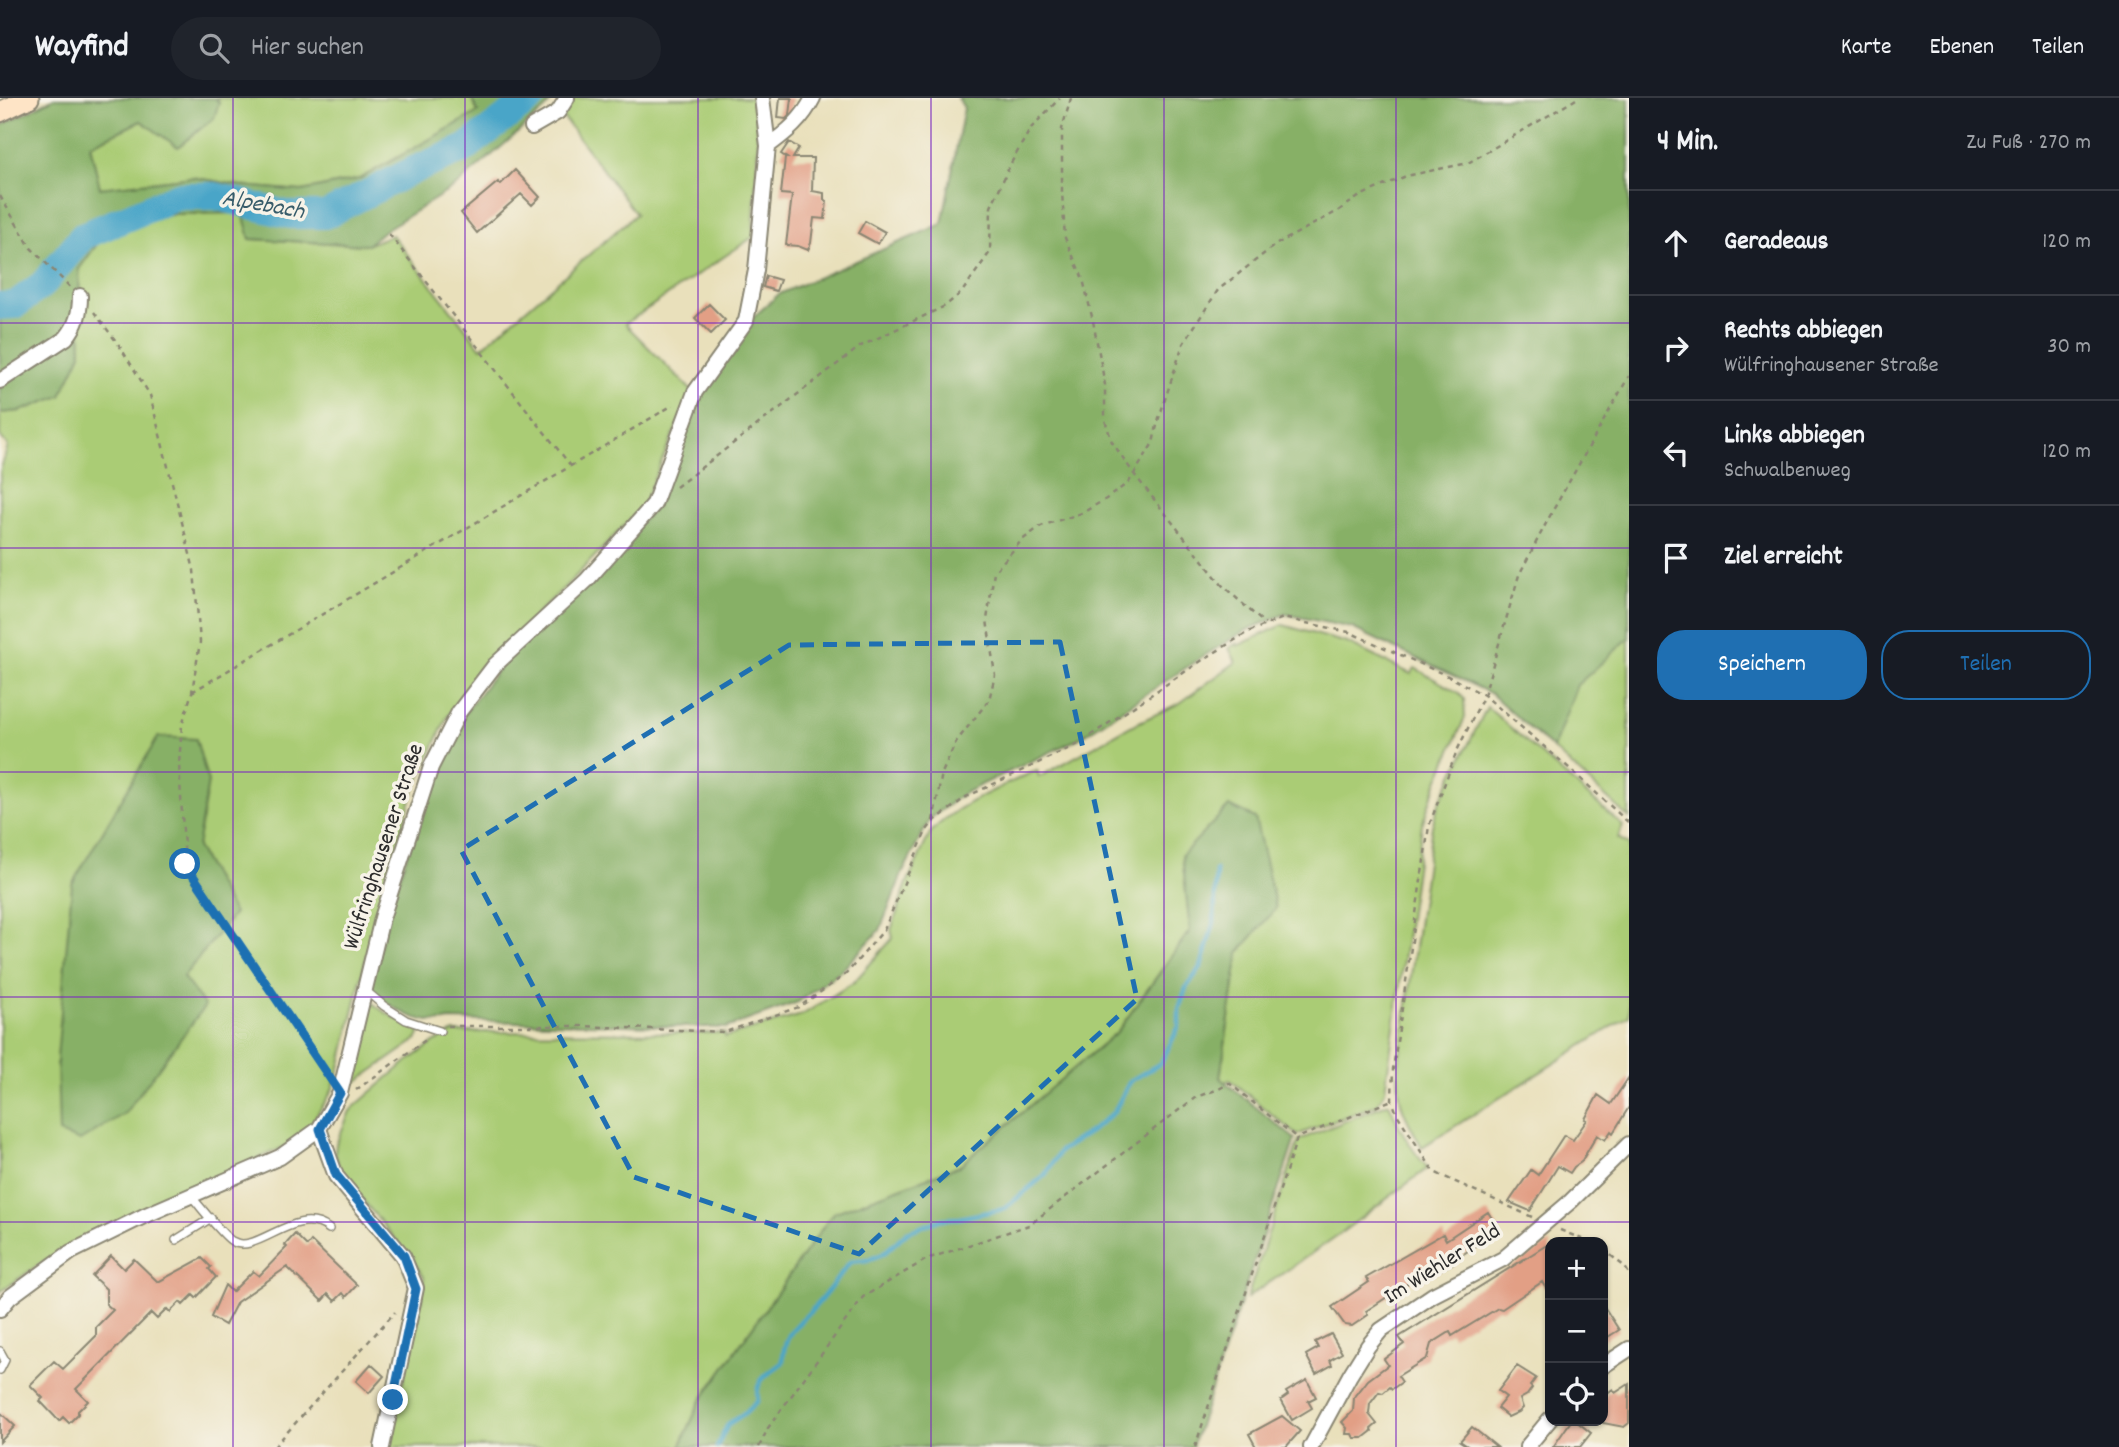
<!DOCTYPE html>
<html lang="de">
<head>
<meta charset="utf-8">
<style>
	body { margin:0; font-family:Dekko,sans-serif; background:#20242c; color:#f1f3f6 }
	.controls { position:absolute; right:21px; bottom:21px; display:grid; overflow:hidden; border-radius:14px; box-shadow:0 2px 5px #0004 }
	.controls button { width:63px; height:63px; display:grid; place-items:center; padding:0; border:0; border-bottom:2px solid #363941; background:#171b24; color:#f1f3f6; font:35px sans-serif }
	.stop { position:absolute; width:21px; height:21px; margin:-16px; border:5px solid #1f6fb2; border-radius:50%; background:#fff }
	.stop.end { background:#1f6fb2; border-color:#fff; box-shadow:0 2px 7px #0008 }
	.list { margin:0; padding:0; list-style:none }
	h2 { display:flex; justify-content:space-between; align-items:center; height:91px; margin:0; padding:0 28px; font-size:30px }
	h2 small { font-size:23px; font-weight:400; color:#9ea1a6 }
	.list li { display:grid; grid-template-columns:46px 1fr auto; gap:21px; align-items:center; box-sizing:border-box; height:105px; padding:0 28px; border-top:2px solid #363941 }
	.list b { display:block; font-size:26px; white-space:nowrap }
	.list p { margin:0; font-size:23px; white-space:nowrap; color:#9ea1a6 }
	.list em { font-size:23px; font-style:normal; color:#9ea1a6 }
	.actions { display:flex; gap:14px; padding:21px 28px }
	.actions a { flex:1; padding:16px 0; border:2px solid #1f6fb2; border-radius:28px; text-align:center; font-size:24px; color:#1f6fb2 }
	.actions .main { background:#1f6fb2; color:#fff }
	.icon { flex:none; width:38px; height:38px; fill:none; stroke:currentColor; stroke-width:2; stroke-linecap:round; stroke-linejoin:round }
	.map { position:relative; flex:none; width:1629px; height:1349px; overflow:hidden }
	header { display:flex; align-items:center; gap:42px; box-sizing:border-box; height:98px; padding:0 35px; background:#171b24; border-bottom:2px solid #363941 }
	header strong { font-size:33px }
	nav { display:flex; gap:38px; margin-inline-start:auto; font-size:24px }
	.search { width:490px; height:63px; background:#20242c; display:flex; align-items:center; gap:18px; box-sizing:border-box; padding:0 24px; border-radius:38px; color:#9ea1a6; font-size:26px }
	main { display:flex }
	aside { flex:1; background:#171b24 }
	.map>svg:first-child { display:block }
</style>
</head>
<body>
<header>
<strong>Wayfind</strong>
<div class="search"><svg class="icon" aria-label="search" viewBox="0 0 24 24"><circle cx="10" cy="10" r="6"/><path d="M15 15l6 6"/></svg>Hier suchen</div>
<nav><a>Karte</a><a>Ebenen</a><a>Teilen</a></nav>
</header>
<main>
<div class="map">
<svg width="1629" height="1349" viewBox="0 0 1629 1349">
	<rect width="100%" height="100%" fill="#f7f3e8"/>
	<filter id="ink" filterUnits="userSpaceOnUse"><feTurbulence type="fractalNoise" baseFrequency=".0143" numOctaves="2"/><feDisplacementMap in="SourceGraphic" scale="14" xChannelSelector="R" yChannelSelector="G"/><feConvolveMatrix kernelMatrix="1 2 1 2 8 2 1 2 1" color-interpolation-filters="sRGB"/></filter>
	<filter id="wash" filterUnits="userSpaceOnUse"><feTurbulence type="fractalNoise" baseFrequency=".00686" numOctaves="4" result="noise"/><feDisplacementMap in="SourceGraphic" scale="28" xChannelSelector="R" yChannelSelector="G"/><feGaussianBlur stdDeviation="1.57" result="paint"/><feColorMatrix in="noise" values="0 0 0 0 0 0 0 0 0 0 0 0 0 0 0 0 0 1.4 0 .05"/><feComposite in="paint" operator="in"/></filter>
	<g filter="url(#wash)">
		<rect width="100%" height="100%" fill="#e9e0bb"/>
		<!-- green -->
		<path fill="#aacc75" stroke="#6a7c50" stroke-width="2" d="M 215,0 L 471,0 L 478,14 L 359,81 L 302,93 L 243,88 L 192,79 L 100,90 L 90,47 L 141,23 L 219,5 Z
			M 574,0 L 755,0 L 758,45 L 753,139 L 625,226 L 692,293 L 642,409 L 575,479 L 502,550 L 447,619 L 412,698 L 377,812 L 341,966 L 331,995 L 312,1024 L 291,1046 L 141,1113 L 38,1167 L 0,1194 L 0,374 L 8,348 L 0,338 L 0,315 L 21,313 L 81,256 L 79,171 L 107,132 L 174,116 L 244,115 L 250,141 L 367,147 L 392,137 L 481,250 L 636,116 L 560,15 Z
			M 1283,527 L 1347,545 L 1411,576 L 1415,570 L 1459,595 L 1464,601 L 1465,619 L 1431,700 L 1422,727 L 1385,993 L 1382,999 L 1376,1007 L 1297,1037 L 1230,982 L 1225,984 L 1220,980 L 1239,854 L 1276,809 L 1182,757 L 1190,832 L 1117,934 L 959,1068 L 833,1115 L 700,1304 L 680,1349 L 388,1349 L 422,1200 L 424,1179 L 407,1155 L 340,1075 L 335,1054 L 336,1046 L 350,1013 L 354,1009 C 383,984 421,949 454,934 L 725,935 L 725,939 L 802,917 L 854,884 L 893,840 L 891,832 L 907,785 L 930,735 C 958,705 1000,690 1037,672 L 1039,679 L 1131,628 L 1180,605 L 1236,564 L 1229,550 L 1237,545 L 1237,548 Z
			M 1629,533 L 1629,720 L 1553,651 L 1544,605 Z
			M 1487,609 L 1623,728 L 1618,740 L 1629,746 L 1629,918 L 1422,1049 C 1404,1016 1398,1009 1398,971 L 1432,728 L 1439,705 Z
			M 368,902 C 383,914 399,924 418,929 L 419,937 L 415,943 L 349,989 Z
			M 1389,1005 C 1398,1028 1411,1052 1428,1070 L 1341,1135 L 1247,1200 L 1299,1042 Z"/>
		<!-- forest -->
		<path fill="#87b066" stroke="#596e48" stroke-width="2" d="M 54,0 L 215,0 L 219,5 L 214,20 L 178,49 L 141,23 L 90,47 L 100,90 L 192,79 L 243,88 L 302,93 L 359,81 L 478,14 L 471,0 L 554,0 L 545,11 L 456,88 L 385,132 L 367,147 L 250,141 L 243,115 L 174,116 L 107,132 L 79,171 L 81,256 L 61,298 L 21,313 L 0,315 L 0,28 Z
			M 958,0 L 1629,0 L 1629,540 L 1577,587 L 1553,651 L 1490,595 L 1352,530 L 1285,516 L 1247,532 L 1202,559 L 1080,640 L 964,695 L 930,721 L 902,776 L 880,832 L 843,871 L 798,904 L 726,930 L 450,922 C 420,929 392,910 370,892 L 386,821 L 436,668 L 465,615 L 498,571 L 656,409 L 696,295 L 749,223 L 779,196 L 942,126 L 964,10 Z
			M 158,639 L 196,641 L 208,684 L 197,749 L 234,816 L 183,879 L 205,908 L 125,1015 L 80,1043 L 59,1035 L 57,960 L 72,786 Z
			M 1229,708 L 1255,720 L 1276,810 L 1239,854 L 1220,980 L 1295,1041 L 1192,1349 L 680,1349 L 700,1304 L 833,1115 L 959,1068 L 1117,934 L 1190,833 L 1182,757 Z"/>
		<g fill="none" stroke-linecap="round" stroke-linejoin="round">
			<!-- stream -->
			<path stroke="#4aa5c8" stroke-width="4.5" d="M 717,1349 L 728,1326 L 745,1315 L 758,1302 C 754,1281 769,1276 783,1264 C 783,1231 801,1226 819,1204 C 830,1191 839,1178 850,1164 L 867,1162 L 883,1156 L 907,1134 L 942,1121 L 959,1120 L 1004,1111 L 1045,1077 L 1060,1053 L 1091,1033 L 1114,1014 L 1130,983 L 1161,965 L 1179,928 L 1179,911 L 1186,890 L 1201,869 L 1214,824 L 1216,772"/>
			<!-- river -->
			<path stroke="#4aa5c8" stroke-width="28" d="M 0,208 L 15,207 L 43,186 L 83,138 L 178,98 L 215,98 L 290,117 L 325,117 L 414,72 L 464,51 L 532,0"/>
		</g>
		<g id="blocks">
			<!-- building -->
			<path fill="#e29f85" d="M 780,0 L 792,0 L 790,17 L 786,21 L 778,20 Z
				M 789,44 L 799,50 L 793,60 L 813,60 L 812,93 L 824,95 L 824,102 L 827,103 L 825,121 L 814,120 L 811,145 L 808,152 L 798,148 L 786,147 L 792,97 L 781,96 L 785,60 L 787,60 L 781,56 Z
				M 515,72 L 540,99 L 532,107 L 521,96 L 477,135 L 461,115 L 498,84 L 500,87 Z
				M 865,123 L 885,134 L 878,146 L 858,135 Z
				M 766,178 L 780,182 L 776,193 L 763,189 Z
				M 709,206 L 725,222 L 711,236 L 695,220 Z
				M 1629,979 L 1629,1009 L 1613,1035 L 1611,1033 L 1605,1042 L 1597,1037 L 1581,1064 L 1574,1069 L 1570,1075 L 1558,1068 L 1530,1113 L 1509,1104 L 1531,1072 L 1538,1077 L 1564,1037 L 1573,1042 L 1587,1022 L 1585,1021 L 1598,997 L 1611,1006 Z
				M 1488,1114 L 1499,1132 L 1456,1161 L 1457,1163 L 1424,1181 L 1422,1176 L 1366,1213 L 1368,1217 L 1352,1228 L 1345,1227 L 1332,1209 L 1369,1184 L 1366,1180 L 1443,1136 L 1446,1142 Z
				M 295,1136 L 307,1148 L 311,1143 L 357,1187 L 346,1199 L 343,1195 L 335,1203 L 328,1196 L 322,1203 L 287,1169 L 237,1204 L 225,1227 L 211,1219 L 225,1187 L 232,1194 L 253,1173 L 259,1178 L 287,1149 L 285,1147 Z
				M 1550,1145 L 1550,1197 L 1542,1184 L 1502,1211 L 1498,1210 L 1452,1238 L 1450,1234 L 1431,1246 L 1427,1260 L 1398,1278 L 1402,1284 L 1392,1291 L 1390,1289 L 1383,1295 L 1379,1294 L 1370,1306 L 1369,1316 L 1377,1326 L 1371,1331 L 1372,1333 L 1363,1340 L 1354,1340 L 1352,1336 L 1346,1336 L 1347,1330 L 1342,1324 L 1353,1313 L 1354,1300 L 1368,1282 L 1388,1267 L 1384,1261 L 1404,1246 L 1399,1239 Z
				M 111,1158 L 124,1171 L 134,1161 L 158,1184 L 202,1160 L 211,1169 L 209,1171 L 216,1179 L 196,1200 L 193,1197 L 183,1207 L 180,1204 L 170,1214 L 167,1211 L 157,1221 L 151,1215 L 76,1291 L 88,1303 L 78,1313 L 78,1316 L 69,1325 L 63,1319 L 59,1323 L 40,1303 L 43,1300 L 30,1287 L 54,1263 L 63,1271 L 96,1238 L 96,1229 L 113,1212 L 106,1206 L 106,1191 L 92,1178 Z
				M 1603,1207 L 1619,1232 L 1603,1242 Z
				M 1331,1236 L 1342,1255 L 1330,1262 L 1332,1267 L 1316,1276 L 1306,1257 L 1318,1250 L 1315,1244 Z
				M 371,1266 L 384,1278 L 369,1295 L 356,1283 Z
				M 1517,1268 L 1536,1280 L 1530,1288 L 1532,1290 L 1527,1297 L 1520,1301 L 1523,1310 L 1519,1314 L 1508,1319 L 1497,1310 L 1506,1299 L 1498,1293 Z
				M 1307,1282 L 1316,1299 L 1308,1303 L 1312,1310 L 1292,1322 L 1281,1302 L 1288,1297 L 1286,1294 Z
				M 1629,1286 L 1629,1325 L 1624,1329 L 1603,1325 L 1603,1301 L 1606,1296 L 1613,1291 L 1615,1295 Z
				M 0,1314 L 15,1328 L 0,1344 Z
				M 1282,1318 L 1300,1333 L 1286,1349 L 1256,1349 L 1249,1336 Z
				M 1571,1323 L 1576,1323 L 1591,1335 L 1580,1349 L 1553,1349 Z
				M 1472,1329 L 1497,1349 L 1469,1349 L 1460,1343 Z"/>
		</g>
	</g>
	<g filter="url(#ink)">
		<use href="#blocks" fill-opacity="0" stroke="#8a8673" stroke-width="2"/>
		<g fill="none" stroke-linecap="round" stroke-linejoin="round">
			<!-- service casing -->
			<g stroke="#8a8673" stroke-width="10">
				<path id="service" d="M 365,892 L 384,908 L 406,922 L 440,933
					M 191,1098 C 200,1108 223,1138 232,1143 C 256,1159 296,1105 329,1131
					M 176,1142 L 211,1120
					M 0,1253 L 5,1262 L 0,1272"/>
			</g>
			<!-- minor casing -->
			<g stroke="#8a8673" stroke-width="18">
				<path id="minor" d="M 532,29 L 558,14 L 567,0
					M 768,48 C 787,34 802,22 813,0
					M 0,283 L 66,240 C 77,227 80,214 80,198
					M 319,1031 L 336,1078 L 403,1158 L 416,1190 L 382,1349
					M 0,1211 L 10,1199 L 71,1154 L 144,1118 L 280,1059 L 319,1031 L 340,995 L 382,820 L 431,669 L 459,614 L 495,567 L 587,482 L 654,406 L 695,294 L 746,223 L 756,172 L 768,48 L 762,0
					M 1603,1268 L 1629,1251
					M 1311,1349 L 1350,1277 L 1368,1248 L 1381,1232 L 1433,1197 L 1503,1161 L 1571,1103 L 1629,1046
					M 1527,1349 L 1550,1321"/>
			</g>
			<!-- secondary casing -->
			<g stroke="#8a8673" stroke-width="23">
				<path id="secondary" d="M 0,14 L 29,0"/>
			</g>
			<!-- path -->
			<path stroke="#8a8673" stroke-width="2.5" stroke-dasharray="5 5" stroke-linecap="butt" d="M 1071,0 L 1062,31 L 1062,94 L 1065,140 L 1083,181 L 1093,223 L 1105,287 L 1105,322 L 1112,344 L 1134,376 L 1222,487 L 1265,526
				M 0,98 L 31,150 L 70,189
				M 389,136 L 571,368
				M 94,214 L 119,247 L 150,297 L 194,472 L 200,544 L 192,594 L 182,627 L 179,666 L 185,766 L 329,978
				M 676,389 L 861,248 L 945,208 L 962,194 L 990,154 L 991,109 L 1011,65 L 1031,30 L 1060,0
				M 192,594 L 673,307
				M 933,723 L 942,675 L 956,644 L 989,602 L 995,577 L 987,522 L 994,474 L 1022,442 L 1041,428 L 1082,415 L 1106,401 L 1129,384 L 1153,345 L 1158,323 L 1183,246 L 1218,192 L 1275,147 L 1338,113 L 1360,98 L 1406,78 L 1468,65 L 1578,0
				M 448,928 L 580,928 L 725,934 L 799,909 L 846,876 L 884,832 L 926,733 L 933,724 L 966,699 L 1078,646 L 1201,563 L 1248,534 L 1283,520 L 1349,534 L 1448,578 L 1484,597 L 1569,670 L 1629,725
				M 356,992 L 427,941
				M 1532,1119 L 1434,1074 L 1397,1016 L 1392,1002 L 1393,971 L 1429,728 L 1456,655 L 1484,597 L 1519,477 L 1552,414 L 1629,278
				M 1560,1132 L 1589,1144
				M 1603,1151 L 1625,1169 L 1629,1176
				M 274,1349 L 395,1214
				M 759,1349 L 768,1330 L 863,1199 L 927,1161 L 1029,1127 L 1196,999 L 1219,991 L 1229,985 L 1297,1040
				M 1195,1349 L 1297,1040 L 1392,1002"/>
			<!-- service -->
			<use href="#service" stroke="#fff" stroke-width="7"/>
			<!-- minor -->
			<use href="#minor" stroke="#fff" stroke-width="14"/>
			<!-- secondary -->
			<use href="#secondary" stroke="#fee4c6" stroke-width="19"/>
		</g>
	</g>
	<g fill="none" stroke-linecap="round" stroke-linejoin="round" filter="url(#ink)">
		<!-- route -->
		<path stroke="#1f6fb2" stroke-width="9" d="M 185,766 L 340,995 L 320,1031 L 336,1077 L 404,1158 L 416,1191 L 393,1302"/>
	</g>
	<!-- marked area -->
	<path fill="none" stroke="#1f6fb2" stroke-width="5" stroke-dasharray="14 9" stroke-linejoin="round" d="M 1060,544 L 1137,901 L 859,1156 L 634,1079 L 461,752 L 789,547 Z"/>
	<!-- grid -->
	<path fill="none" stroke="#7b2cbf" stroke-width="2" stroke-opacity="0.55" d="M 233,0 L 233,1349M 465,0 L 465,1349M 698,0 L 698,1349M 931,0 L 931,1349M 1164,0 L 1164,1349M 1396,0 L 1396,1349M 0,225 L 1629,225M 0,450 L 1629,450M 0,674 L 1629,674M 0,899 L 1629,899M 0,1124 L 1629,1124"/>
	<g text-anchor="middle" dominant-baseline="central" stroke-width="7" stroke-linejoin="round" paint-order="stroke">
		<!-- street labels -->
		<g font-size="23" fill="#2b2b2b" stroke="#f7f3e8">
			<text transform="translate(385 749) rotate(-72)">Wülfringhausener Straße</text>
			<text transform="translate(1443 1167) rotate(-32)">Im Wiehler Feld</text>
		</g>
		<!-- water labels -->
		<g font-size="24" font-style="italic" fill="#375c6a" stroke="#f7f3e8">
			<text transform="translate(263 108) rotate(10)">Alpebach</text>
		</g>
	</g>
</svg>
<div class="controls">
<button>+</button>
<button>−</button>
<button><svg class="icon" aria-label="locate" viewBox="0 0 24 24"><circle cx="12" cy="12" r="6"/><path d="M12 2v4M12 18v4M2 12h4M18 12h4"/></svg></button>
</div>
<div class="stop" style="left:185px;top:766px"></div>
<div class="stop end" style="left:393px;top:1302px"></div>
</div>
<aside>
<h2>4 Min.<small>Zu Fuß · 270 m</small></h2>
<ul class="list">
<li><svg class="icon" aria-label="ahead" viewBox="0 0 24 24"><path d="M12 20V5M6 11l6-6 6 6"/></svg><div><b>Geradeaus</b></div><em>120 m</em></li>
<li><svg class="icon" aria-label="right" viewBox="0 0 24 24"><path d="M7 20v-9h11M14 6l5 5-5 5"/></svg><div><b>Rechts abbiegen</b><p>Wülfringhausener Straße</p></div><em>30 m</em></li>
<li><svg class="icon" aria-label="left" viewBox="0 0 24 24"><path d="M17 20v-9H6M10 6l-5 5 5 5"/></svg><div><b>Links abbiegen</b><p>Schwalbenweg</p></div><em>120 m</em></li>
<li><svg class="icon" aria-label="arrive" viewBox="0 0 24 24"><path d="M6 21V4h12l-3 4 3 4H6"/></svg><div><b>Ziel erreicht</b></div></li>
</ul>
<div class="actions"><a class="main">Speichern</a><a>Teilen</a></div>
</aside>
</main>
</body>
</html>
